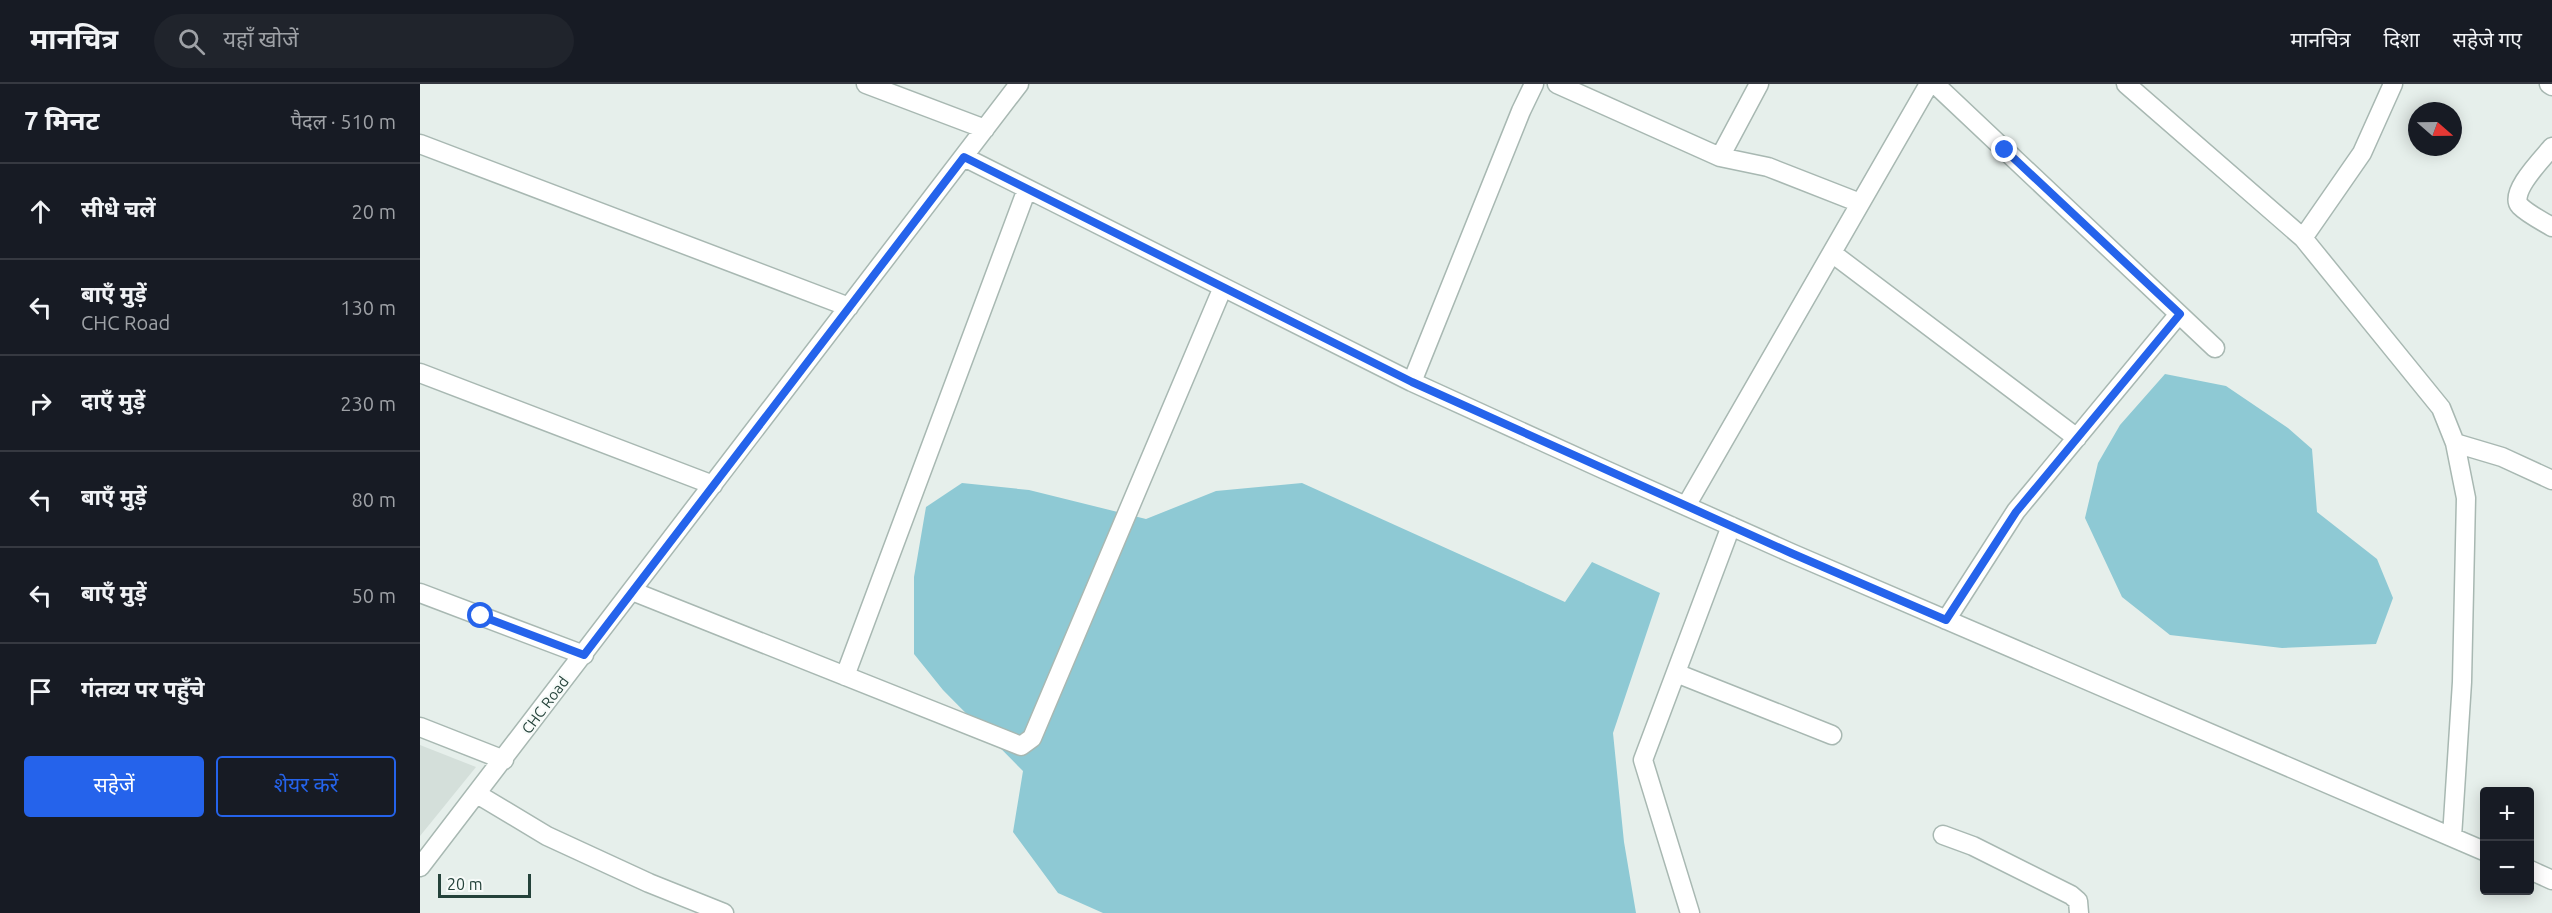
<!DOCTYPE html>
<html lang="hi">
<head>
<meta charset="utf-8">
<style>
	body { margin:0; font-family:Ubuntu,"Noto Sans Devanagari",sans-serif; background:#20242c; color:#f1f3f6 }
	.controls { position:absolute; right:18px; bottom:18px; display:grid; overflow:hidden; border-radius:6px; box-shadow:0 3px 15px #0003 }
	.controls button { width:54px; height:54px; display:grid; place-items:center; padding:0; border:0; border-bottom:2px solid #363941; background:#171b24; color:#f1f3f6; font:30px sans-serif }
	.compass { position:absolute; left:1988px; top:18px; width:54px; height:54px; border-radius:50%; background:#171b24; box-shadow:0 3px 15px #0003; rotate:110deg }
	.scale { position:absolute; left:18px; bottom:15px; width:93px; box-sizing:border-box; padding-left:6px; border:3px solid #24423a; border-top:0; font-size:16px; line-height:21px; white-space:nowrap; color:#24423a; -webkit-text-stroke:4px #f7fbf9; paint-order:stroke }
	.stop { position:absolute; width:18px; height:18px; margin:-14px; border:4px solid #2563eb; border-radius:50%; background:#fff }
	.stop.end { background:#2563eb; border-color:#fff; box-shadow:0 2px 6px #0008 }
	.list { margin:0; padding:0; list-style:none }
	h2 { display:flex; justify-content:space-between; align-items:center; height:78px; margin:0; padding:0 24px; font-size:26px }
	h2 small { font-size:20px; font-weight:400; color:#9ea1a6 }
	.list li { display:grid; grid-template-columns:39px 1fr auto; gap:18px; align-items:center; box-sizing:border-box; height:96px; padding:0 24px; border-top:2px solid #363941 }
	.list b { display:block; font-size:22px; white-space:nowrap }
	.list p { margin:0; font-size:20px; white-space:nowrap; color:#9ea1a6 }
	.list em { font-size:20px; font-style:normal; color:#9ea1a6 }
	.actions { display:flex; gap:12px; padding:18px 24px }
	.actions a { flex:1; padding:14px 0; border:2px solid #2563eb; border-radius:6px; text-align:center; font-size:21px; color:#2563eb }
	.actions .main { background:#2563eb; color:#fff }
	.icon { flex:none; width:33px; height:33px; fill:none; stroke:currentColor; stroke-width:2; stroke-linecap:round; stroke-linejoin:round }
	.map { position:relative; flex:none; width:2132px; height:829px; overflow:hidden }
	header { display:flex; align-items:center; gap:36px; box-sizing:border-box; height:84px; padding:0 30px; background:#171b24; border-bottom:2px solid #363941 }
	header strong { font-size:28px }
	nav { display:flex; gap:33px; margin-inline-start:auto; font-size:21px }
	.search { width:420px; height:54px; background:#20242c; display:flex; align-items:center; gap:15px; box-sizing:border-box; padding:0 21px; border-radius:33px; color:#9ea1a6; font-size:22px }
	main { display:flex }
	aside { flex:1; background:#171b24 }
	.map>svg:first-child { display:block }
</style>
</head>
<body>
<header>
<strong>मानचित्र</strong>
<div class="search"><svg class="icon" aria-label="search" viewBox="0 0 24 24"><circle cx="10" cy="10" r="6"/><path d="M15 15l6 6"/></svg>यहाँ खोजें</div>
<nav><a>मानचित्र</a><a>दिशा</a><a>सहेजे गए</a></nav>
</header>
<main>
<aside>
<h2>7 मिनट<small>पैदल · 510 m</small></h2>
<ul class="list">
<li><svg class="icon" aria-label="ahead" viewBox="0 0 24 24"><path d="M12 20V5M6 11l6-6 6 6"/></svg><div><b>सीधे चलें</b></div><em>20 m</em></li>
<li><svg class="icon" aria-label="left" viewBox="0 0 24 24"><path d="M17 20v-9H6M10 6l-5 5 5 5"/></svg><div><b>बाएँ मुड़ें</b><p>CHC Road</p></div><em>130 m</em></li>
<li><svg class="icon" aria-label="right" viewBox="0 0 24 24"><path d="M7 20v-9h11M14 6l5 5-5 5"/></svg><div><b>दाएँ मुड़ें</b></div><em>230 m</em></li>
<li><svg class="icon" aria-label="left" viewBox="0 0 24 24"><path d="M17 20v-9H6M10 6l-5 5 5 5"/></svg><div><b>बाएँ मुड़ें</b></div><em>80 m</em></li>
<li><svg class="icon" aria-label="left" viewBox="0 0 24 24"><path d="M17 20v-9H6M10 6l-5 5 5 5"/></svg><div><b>बाएँ मुड़ें</b></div><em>50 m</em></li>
<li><svg class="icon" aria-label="arrive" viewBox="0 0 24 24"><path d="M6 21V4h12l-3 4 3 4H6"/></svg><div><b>गंतव्य पर पहुँचे</b></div></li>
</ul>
<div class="actions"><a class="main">सहेजें</a><a>शेयर करें</a></div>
</aside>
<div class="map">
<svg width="2132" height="829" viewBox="0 0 2132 829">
	<rect width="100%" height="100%" fill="#e6efeb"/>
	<!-- built -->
	<path fill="#d4dfda" d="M 0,661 L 56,683 L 0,752 Z"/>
	<!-- water -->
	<path fill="#8ec9d4" d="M 1745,290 L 1806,302 L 1868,344 L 1892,365 L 1897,428 L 1957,475 L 1973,514 L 1956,560 L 1862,564 L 1750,551 L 1702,513 L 1665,434 L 1678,379 L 1700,341 Z
		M 542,399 L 609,406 L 726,435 L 796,407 L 882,399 L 1145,518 L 1172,478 L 1240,509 L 1193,649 L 1204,758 L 1216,829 L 683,829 L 638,809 L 593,748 L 603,687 L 523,606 L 494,570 L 494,493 L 506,423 Z"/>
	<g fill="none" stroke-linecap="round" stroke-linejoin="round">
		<!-- street casing -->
		<g stroke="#a8b8b2" stroke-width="21">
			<path id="street" d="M 446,0 L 565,45
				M 1137,0 L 1300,73 L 1348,83 L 1440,119
				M 1515,0 L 1795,264
				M 1706,0 L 1883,154 L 2021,324 L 2035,359 L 2046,414 L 2042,598 L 2032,753
				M 2129,0 L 2132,2
				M 0,60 L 429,223
				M 2132,63 C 2123,74 2088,109 2100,122 C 2108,130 2122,137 2132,143
				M 544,73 L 992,298 L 1183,385 L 1371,469 L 2064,767
				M 1300,73 L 1339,0
				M 1883,154 L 1942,69 L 1973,0
				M 1412,169 L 1657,354
				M 0,289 L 293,401
				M 992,298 L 1101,27 L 1114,0
				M 2035,359 L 2082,373 L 2132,396
				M 1266,422 L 1509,0
				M 212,507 L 601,662 L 612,654 L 803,203
				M 0,509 L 164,571
				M 1526,536 L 1596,427 L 1759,230
				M 1256,589 L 1412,651
				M 425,592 L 607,105
				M 0,643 L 84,676
				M 57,710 L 127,752 L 229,799 L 304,829
				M 1523,751 L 1553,762 L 1651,811 L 1658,817 L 1659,829
				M 0,783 L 599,0
				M 2110,786 L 2132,796
				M 1270,829 L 1223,676 L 1311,442"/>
		</g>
		<!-- street -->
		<use href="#street" stroke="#fff" stroke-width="18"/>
	</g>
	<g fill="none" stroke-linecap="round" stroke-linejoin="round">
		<!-- route -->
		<path stroke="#2563eb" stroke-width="8" d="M 61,532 L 164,571 L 544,73 L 992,298 L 1371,469 L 1526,536 L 1596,428 L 1760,230 L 1585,66"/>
	</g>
	<g text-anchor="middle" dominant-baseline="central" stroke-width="4.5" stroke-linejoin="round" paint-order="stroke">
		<!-- street labels -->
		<g font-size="15" fill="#24423a" stroke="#f7fbf9">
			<text transform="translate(125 621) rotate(-53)">CHC Road</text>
		</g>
	</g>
</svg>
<div class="controls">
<button>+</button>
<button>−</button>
</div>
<svg class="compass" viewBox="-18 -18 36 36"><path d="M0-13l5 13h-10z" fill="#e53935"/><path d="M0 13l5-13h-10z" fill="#9ea1a6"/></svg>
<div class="scale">20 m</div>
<div class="stop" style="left:61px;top:532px"></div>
<div class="stop end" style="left:1585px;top:66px"></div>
</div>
</main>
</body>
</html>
